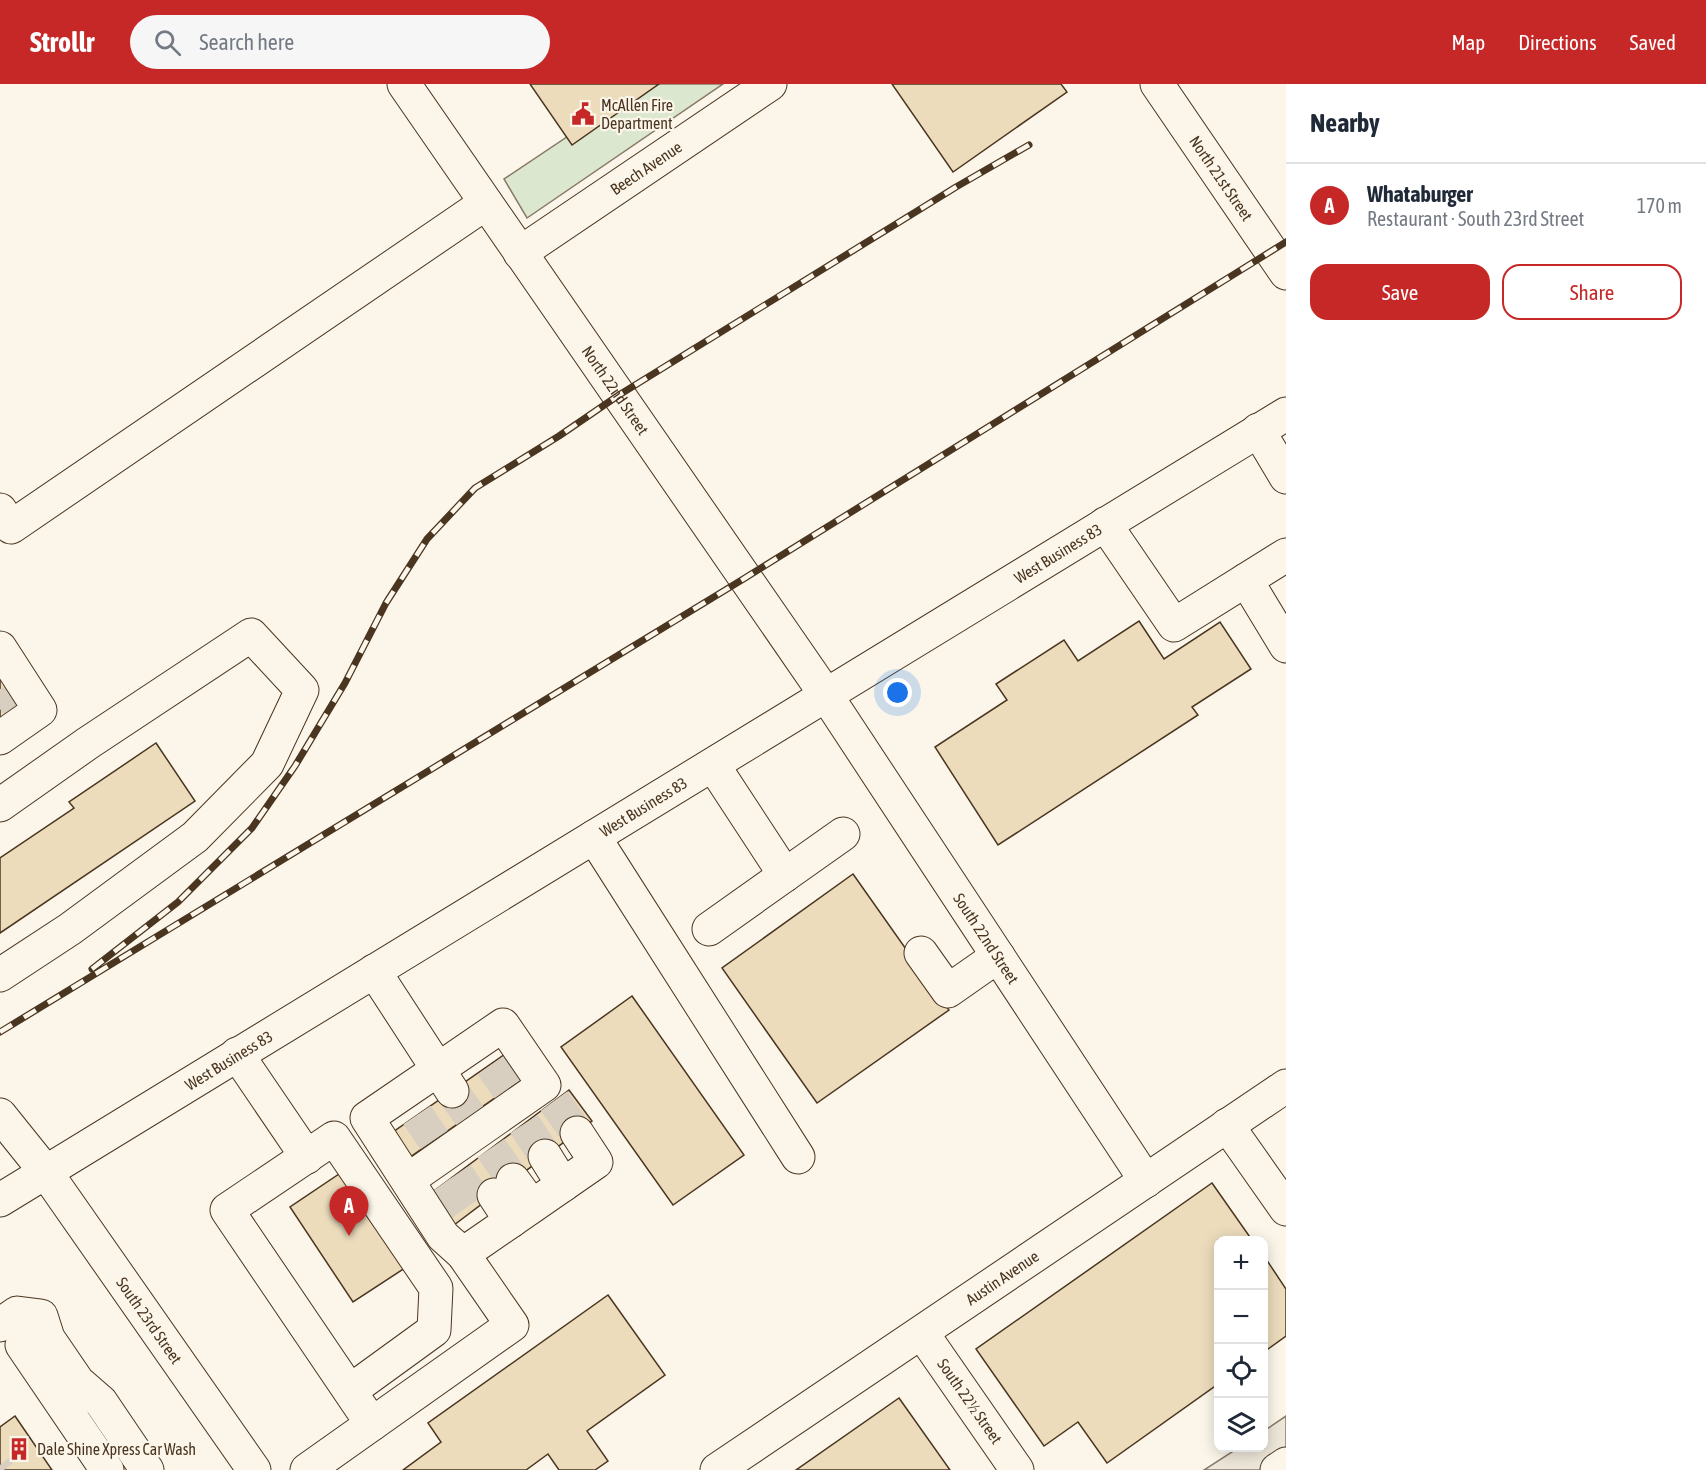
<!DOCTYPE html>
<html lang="en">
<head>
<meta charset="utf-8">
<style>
	body { margin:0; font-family:"Asap Condensed",sans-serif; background:#f6f6f7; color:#1f2937 }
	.controls { position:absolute; right:18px; bottom:18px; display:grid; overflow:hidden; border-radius:12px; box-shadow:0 3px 15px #0003 }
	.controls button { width:54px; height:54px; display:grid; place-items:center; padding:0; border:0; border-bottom:2px solid #e0e1e3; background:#fff; color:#1f2937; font:30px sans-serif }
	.you { position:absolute; left:898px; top:609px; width:21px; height:21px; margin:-15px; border:4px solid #fff; border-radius:50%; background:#1a73e8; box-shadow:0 0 0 9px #1a73e833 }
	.badge { display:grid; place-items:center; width:39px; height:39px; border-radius:50%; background:#c62828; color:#fff; font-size:20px; font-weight:700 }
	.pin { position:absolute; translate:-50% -50px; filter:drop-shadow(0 2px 3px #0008) }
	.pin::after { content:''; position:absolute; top:32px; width:21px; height:18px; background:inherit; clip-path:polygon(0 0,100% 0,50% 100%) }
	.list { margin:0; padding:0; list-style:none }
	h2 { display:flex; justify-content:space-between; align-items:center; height:78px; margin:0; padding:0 24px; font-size:26px }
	h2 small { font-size:20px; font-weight:400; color:#747a83 }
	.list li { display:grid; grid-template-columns:39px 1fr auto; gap:18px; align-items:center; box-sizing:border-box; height:84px; padding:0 24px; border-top:2px solid #e0e1e3 }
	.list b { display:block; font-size:22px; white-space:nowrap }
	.list p { margin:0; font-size:20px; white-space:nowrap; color:#747a83 }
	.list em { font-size:20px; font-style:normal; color:#747a83 }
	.actions { display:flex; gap:12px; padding:18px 24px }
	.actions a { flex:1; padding:14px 0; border:2px solid #c62828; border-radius:18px; text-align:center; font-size:21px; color:#c62828 }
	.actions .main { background:#c62828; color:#fff }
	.icon { flex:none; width:33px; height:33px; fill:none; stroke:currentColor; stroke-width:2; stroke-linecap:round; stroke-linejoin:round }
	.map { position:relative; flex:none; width:1286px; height:1386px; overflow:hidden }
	header { display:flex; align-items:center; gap:36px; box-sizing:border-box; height:84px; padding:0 30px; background:#c62828; color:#fff }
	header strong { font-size:28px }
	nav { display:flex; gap:33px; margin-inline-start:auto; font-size:21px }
	.search { width:420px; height:54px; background:#f6f6f7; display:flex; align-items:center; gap:15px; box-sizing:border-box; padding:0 21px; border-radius:33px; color:#747a83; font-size:22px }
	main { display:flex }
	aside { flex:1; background:#fff }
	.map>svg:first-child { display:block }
</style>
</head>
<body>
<header>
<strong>Strollr</strong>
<div class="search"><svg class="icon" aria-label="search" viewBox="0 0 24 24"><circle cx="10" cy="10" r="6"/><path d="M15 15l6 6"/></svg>Search here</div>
<nav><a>Map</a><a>Directions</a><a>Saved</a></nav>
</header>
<main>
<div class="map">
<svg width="1286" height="1386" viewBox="0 0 1286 1386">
	<rect width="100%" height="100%" fill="#fbf6e9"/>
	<!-- green -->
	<path fill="#dce7d0" stroke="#887966" stroke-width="1.5" d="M 646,0 L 723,0 L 527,134 L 504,95 Z"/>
	<!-- parking -->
	<path fill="#ede7d9" stroke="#887966" stroke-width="1.5" d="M 1286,1332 L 1286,1386 L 1204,1386 L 1238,1364 L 1264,1364 L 1264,1347 Z"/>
	<!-- building -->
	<path fill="#ecdcbc" stroke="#4a3520" stroke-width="1.5" d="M 530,0 L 659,0 L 572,61 Z
		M 892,0 L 1061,0 L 1067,8 L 953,88 Z
		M 1139,537 L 1164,575 L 1220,538 L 1251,585 L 1192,623 L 1198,631 L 998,761 L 935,663 L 1007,616 L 996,600 L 1064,556 L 1078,577 Z
		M 0,594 L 20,622 L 0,636 Z
		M 156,659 L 195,717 L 0,849 L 0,774 L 74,724 L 69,718 Z
		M 853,790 L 949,926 L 817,1019 L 722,884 Z
		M 632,912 L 744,1071 L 673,1121 L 561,963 Z
		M 511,966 L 528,991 L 410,1073 L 393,1048 Z
		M 569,1006 L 592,1037 L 450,1144 L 426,1113 Z
		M 345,1086 L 408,1182 L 353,1218 L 290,1123 Z
		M 1212,1099 L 1252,1156 L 1218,1156 L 1218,1300 L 1107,1379 L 1078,1338 L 1044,1362 L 976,1265 Z
		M 1264,1172 L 1286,1205 L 1286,1252 L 1264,1268 Z
		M 608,1211 L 665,1291 L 587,1347 L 608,1377 L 595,1386 L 559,1386 L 548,1370 L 526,1386 L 403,1386 L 441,1358 L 428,1339 Z
		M 899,1314 L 950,1386 L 796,1386 Z
		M 15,1332 L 52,1386 L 0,1386 L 0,1343 Z"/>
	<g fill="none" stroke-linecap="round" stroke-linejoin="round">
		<!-- minor-tunnel -->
		<path stroke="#d8cfc1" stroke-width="33" stroke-dasharray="33 16" stroke-linecap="butt" d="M 0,625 L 15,615
			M 491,981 L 508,1005
			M 452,1007 L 470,1032
			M 554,1017 L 577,1049
			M 417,1031 L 434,1056
			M 524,1040 L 545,1072
			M 491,1064 L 513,1096
			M 457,1090 L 479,1122
			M 437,1104 L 460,1136
			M 0,1381 L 4,1386"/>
		<!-- minor casing -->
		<g stroke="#4a3520" stroke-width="35">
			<g id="minor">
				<path id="s1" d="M 404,0 L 826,611 L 1146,1097"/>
				<path id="s2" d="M 1157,0 L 1286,189"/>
				<path id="s3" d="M 520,169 L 770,0"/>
				<path d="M 1258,346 L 1286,393"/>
				<path d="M 0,426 L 11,443 L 486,119"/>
				<path d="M 1105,440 L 1174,541 L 1286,471"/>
				<path d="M 1246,496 L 1286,562"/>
				<path d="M 0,564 L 40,626 L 0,654"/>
				<path d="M 713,681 L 785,791 L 843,750"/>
				<path d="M 0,721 L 88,659 L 251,551 L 302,606 L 267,680 L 195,753 L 70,845 L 0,891"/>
				<path d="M 594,753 L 798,1073"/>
				<path d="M 709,845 L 785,791"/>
				<path d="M 921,869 L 948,907 L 998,872"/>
				<path d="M 374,887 L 452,1007"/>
				<path d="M 237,970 L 307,1073"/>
				<path d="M 1227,1041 L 1286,1125"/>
				<path d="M 545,1072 L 563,1101"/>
				<path d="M 513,1096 L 532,1122"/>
				<path d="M 494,1111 L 511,1137"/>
				<path d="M 463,1170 L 596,1078 L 577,1049"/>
				<path d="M 0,1241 L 17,1229 L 41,1232 L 48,1254 L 78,1298 L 101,1318 L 147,1386"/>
				<path d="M 922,1249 L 1017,1386"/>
				<path d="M 22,1261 L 107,1386"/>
				<path d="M 372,1340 L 512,1241 L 463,1170 L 443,1152 L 367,1034 L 503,941 L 544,1001 L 408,1096"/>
				<path d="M 307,1386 L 372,1340 L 227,1126 L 334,1054 L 436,1204 L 434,1246 L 350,1307"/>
				<path id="s4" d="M 717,1386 L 1286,1002"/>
				<path d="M 1277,1386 L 1286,1380"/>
			</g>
		</g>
		<!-- major casing -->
		<g stroke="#4a3520" stroke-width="35">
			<g id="major">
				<path id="s5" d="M 0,1031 L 45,1087 L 254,1386"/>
				<path id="s6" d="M 0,1116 L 1286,330"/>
			</g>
		</g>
		<!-- minor -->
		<use href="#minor" stroke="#fbf6e9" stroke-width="33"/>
		<!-- major -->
		<use href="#major" stroke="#fbf6e9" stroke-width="33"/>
		<!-- rail casing -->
		<g stroke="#4a3520" stroke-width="7">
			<path id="rail" d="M 92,885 L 178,818 L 252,744 L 295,682 L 345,599 L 386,519 L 427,455 L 475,404 L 559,352 L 619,311 L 956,103 L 1029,61
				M 0,948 L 745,494 L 1286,158"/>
		</g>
		<!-- rail -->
		<use href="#rail" stroke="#fbf6e9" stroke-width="4.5" stroke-dasharray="14" stroke-linecap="butt"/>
	</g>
	<!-- icons -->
	<defs>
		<g id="civic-bare" transform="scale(1.8)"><path d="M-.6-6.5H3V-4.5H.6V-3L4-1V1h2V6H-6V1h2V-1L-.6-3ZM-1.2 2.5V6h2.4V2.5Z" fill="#c62828" stroke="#fbf6e9" stroke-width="2.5" paint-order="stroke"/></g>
		<g id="building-bare" transform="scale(1.8)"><path d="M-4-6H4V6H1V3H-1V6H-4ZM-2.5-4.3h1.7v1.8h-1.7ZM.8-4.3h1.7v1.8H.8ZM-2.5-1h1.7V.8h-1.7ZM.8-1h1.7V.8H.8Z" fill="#c62828" stroke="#fbf6e9" stroke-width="2.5" paint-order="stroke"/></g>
	</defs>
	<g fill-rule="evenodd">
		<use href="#civic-bare" x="583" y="30"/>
		<use href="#building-bare" x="19" y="1365"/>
	</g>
	<g text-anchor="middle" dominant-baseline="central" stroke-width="4.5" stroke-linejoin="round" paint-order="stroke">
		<!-- poi labels -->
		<g font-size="16" fill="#4a3520" stroke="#fbf6e9" text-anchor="start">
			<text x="601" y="21">McAllen Fire<tspan x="601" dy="18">Department</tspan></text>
			<text x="37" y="1365">Dale Shine Xpress Car Wash</text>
		</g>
		<!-- street labels -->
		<g font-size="16" fill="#4a3520" stroke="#fbf6e9">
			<text stroke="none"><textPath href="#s3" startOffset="152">Beech Avenue</textPath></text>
			<text stroke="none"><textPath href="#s2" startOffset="114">North 21st Street</textPath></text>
			<text stroke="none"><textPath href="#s1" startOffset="372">North 22nd Street</textPath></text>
			<text stroke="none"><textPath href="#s6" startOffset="1240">West Business 83</textPath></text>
			<text stroke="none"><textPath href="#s6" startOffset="754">West Business 83</textPath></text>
			<text stroke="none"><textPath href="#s1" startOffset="1034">South 22nd Street</textPath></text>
			<text stroke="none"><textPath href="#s6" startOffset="268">West Business 83</textPath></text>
			<text stroke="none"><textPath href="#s4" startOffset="344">Austin Avenue</textPath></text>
			<text stroke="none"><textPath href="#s5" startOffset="254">South 23rd Street</textPath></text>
			<text transform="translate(970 1317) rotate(55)">South 22½ Street</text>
		</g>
	</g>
</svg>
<div class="controls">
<button>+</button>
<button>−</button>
<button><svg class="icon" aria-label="locate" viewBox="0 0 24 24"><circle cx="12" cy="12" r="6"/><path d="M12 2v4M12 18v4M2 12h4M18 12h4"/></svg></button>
<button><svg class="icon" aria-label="layers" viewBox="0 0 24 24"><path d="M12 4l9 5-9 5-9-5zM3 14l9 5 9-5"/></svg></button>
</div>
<div class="you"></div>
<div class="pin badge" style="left:349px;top:1152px">A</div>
</div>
<aside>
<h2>Nearby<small></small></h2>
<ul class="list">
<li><span class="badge">A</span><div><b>Whataburger</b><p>Restaurant · South 23rd Street</p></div><em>170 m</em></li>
</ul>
<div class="actions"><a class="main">Save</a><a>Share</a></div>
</aside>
</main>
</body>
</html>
